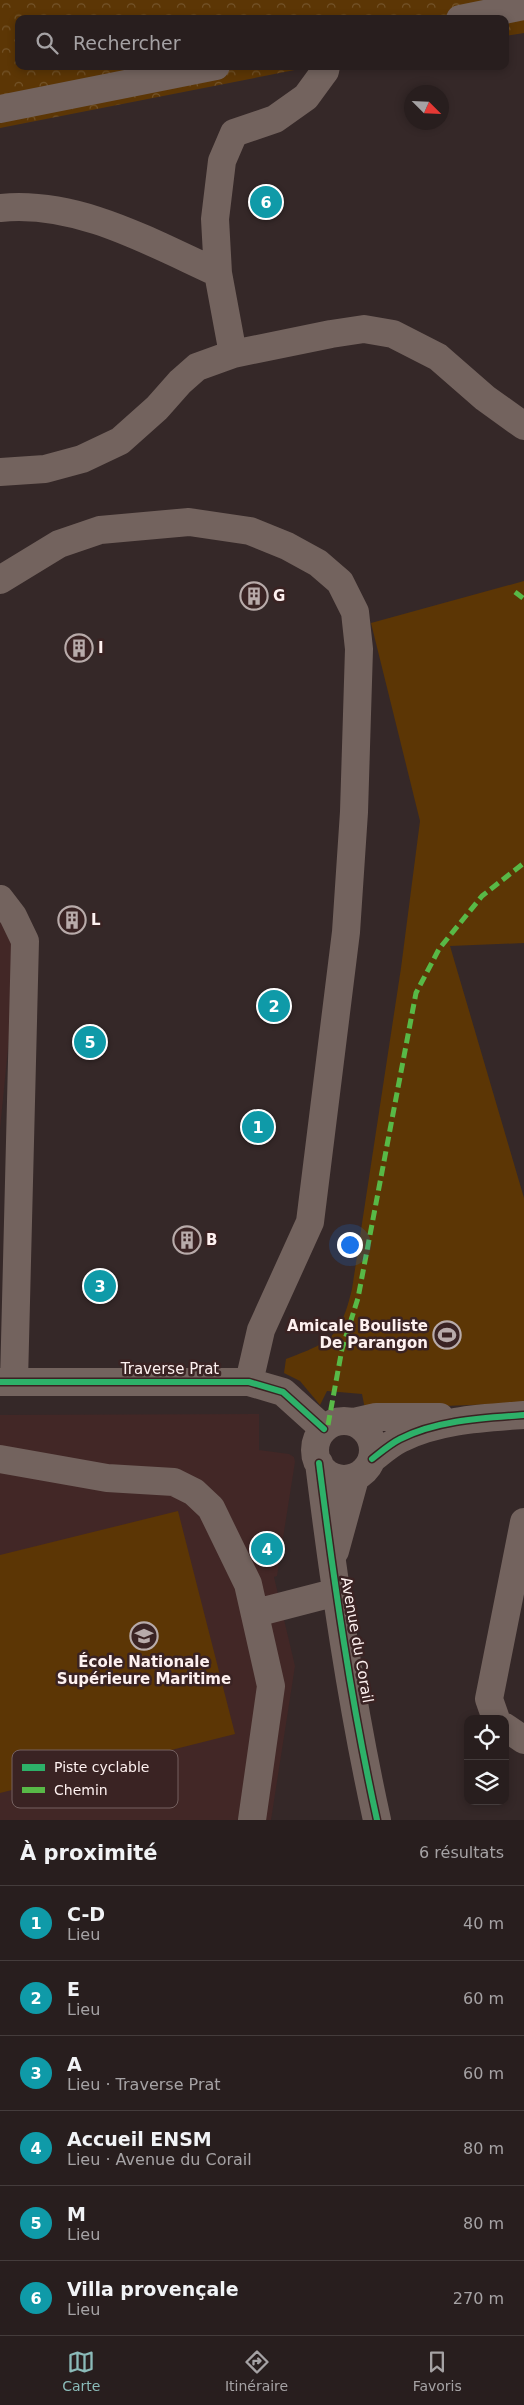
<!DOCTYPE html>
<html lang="fr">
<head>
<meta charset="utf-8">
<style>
	body { margin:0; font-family:"DejaVu Sans",sans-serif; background:#302727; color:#f1f3f6 }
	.controls { position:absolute; right:15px; bottom:15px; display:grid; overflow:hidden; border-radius:10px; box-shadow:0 2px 8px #0003 }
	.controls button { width:45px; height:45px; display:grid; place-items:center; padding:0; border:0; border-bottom:1px solid #443c3c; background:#281e1e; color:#f1f3f6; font:25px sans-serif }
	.compass { position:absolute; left:404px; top:85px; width:45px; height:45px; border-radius:50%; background:#281e1e; box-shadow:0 2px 8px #0003; rotate:114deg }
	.you { position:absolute; left:349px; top:1244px; width:18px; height:18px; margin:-12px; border:4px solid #fff; border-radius:50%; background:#1a73e8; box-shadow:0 0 0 8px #1a73e833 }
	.badge { display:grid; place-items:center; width:32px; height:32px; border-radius:50%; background:#8bbbb9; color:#fff; font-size:16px; font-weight:700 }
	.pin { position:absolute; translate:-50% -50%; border:2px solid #fff; box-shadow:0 1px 5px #0006 }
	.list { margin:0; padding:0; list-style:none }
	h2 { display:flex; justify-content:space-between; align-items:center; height:65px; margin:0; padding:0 20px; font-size:21px }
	h2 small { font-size:16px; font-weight:400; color:#a5a2a4 }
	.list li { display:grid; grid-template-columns:32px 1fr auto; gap:15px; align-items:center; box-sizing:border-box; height:75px; padding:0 20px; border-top:1px solid #443c3c }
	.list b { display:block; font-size:19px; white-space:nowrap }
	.list p { margin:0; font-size:16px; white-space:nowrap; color:#a5a2a4 }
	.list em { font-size:16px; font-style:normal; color:#a5a2a4 }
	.icon { flex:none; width:28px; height:28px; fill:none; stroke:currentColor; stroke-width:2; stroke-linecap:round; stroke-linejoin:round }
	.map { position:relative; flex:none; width:524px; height:1820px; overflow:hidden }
	.search { position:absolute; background:#281e1e; box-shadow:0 2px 8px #0003; left:15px; right:15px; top:15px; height:55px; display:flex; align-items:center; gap:12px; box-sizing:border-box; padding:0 18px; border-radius:10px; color:#a5a2a4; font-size:19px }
	.sheet { height:515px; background:#281e1e }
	nav { display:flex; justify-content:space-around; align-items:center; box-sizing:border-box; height:70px; border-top:1px solid #443c3c; background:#281e1e; font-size:14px; color:#a5a2a4 }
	nav a { display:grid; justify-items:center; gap:2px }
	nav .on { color:#8bbbb9 }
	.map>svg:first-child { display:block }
</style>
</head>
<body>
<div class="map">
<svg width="524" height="1820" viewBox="0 0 524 1820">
	<defs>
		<pattern id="forest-crowns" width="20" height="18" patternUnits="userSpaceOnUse" patternTransform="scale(1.25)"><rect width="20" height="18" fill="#5c3605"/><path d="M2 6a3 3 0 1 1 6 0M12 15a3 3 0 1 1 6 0" fill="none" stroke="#74542a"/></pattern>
	</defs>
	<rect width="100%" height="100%" fill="#352828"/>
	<!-- built -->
	<path fill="#422726" d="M 0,915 L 15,921 L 11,1018 L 0,1129 Z
		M 259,1414 L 259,1450 L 289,1454 L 294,1457 L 295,1462 L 277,1576 L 274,1577 L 295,1666 L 271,1820 L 0,1820 L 0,1415 Z"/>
	<!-- forest -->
	<path fill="url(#forest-crowns)" d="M 0,0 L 524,0 L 524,33 L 505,36 L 505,19 L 19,19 L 19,66 L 349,66 L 313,74 L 310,67 L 0,128 Z"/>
	<!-- garden -->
	<path fill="#5c3605" d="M 524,581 L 524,943 L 450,946 L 524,1198 L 524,1403 L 365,1409 L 362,1394 L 327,1391 L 320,1405 L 300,1381 L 284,1373 L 286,1359 C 331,1342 340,1338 352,1289 L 401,968 L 420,821 L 371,623 Z
		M 178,1511 L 235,1734 L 0,1793 L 0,1555 Z"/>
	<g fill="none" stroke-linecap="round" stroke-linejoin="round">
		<!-- minor -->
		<path stroke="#73635e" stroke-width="28" d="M 460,19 L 524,6
			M 0,109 L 216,66
			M 0,208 C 77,200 150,242 218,273
			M 233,354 L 218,273 L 215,219 L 222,161 L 234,133 L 275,119 L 306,97 L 325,71 L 326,66
			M 0,472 L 45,469 L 82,459 L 120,441 L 157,408 L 180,382 L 197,367 L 233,354 L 331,334 L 364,329 L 393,334 L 438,357 L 485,398 L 524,426
			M 0,580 L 59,544 L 100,530 L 189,522 L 250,531 L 287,546 L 318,563 L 340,582 L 355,612 L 359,649 L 354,812 L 346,932 L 310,1222 L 261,1330 L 249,1382
			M 0,899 L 13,916 L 25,941 L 14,1382
			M 0,1382 L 249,1382 L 283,1392 L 324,1429
			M315 1450a29 29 0 1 1 58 0a29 29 0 1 1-58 0Z
			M 354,1422 L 376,1417 L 440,1417
			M 0,1459 L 107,1478 L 174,1482 L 194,1492 L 211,1508 L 248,1584 L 271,1686 L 252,1820
			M 372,1459 C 381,1452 390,1444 400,1439 C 437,1420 483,1418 524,1415
			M 319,1463 C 334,1583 351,1702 377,1820
			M 335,1551 L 355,1478
			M 256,1613 L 337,1592
			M 496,1719 L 489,1699 L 524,1522
			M 505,1727 L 524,1740"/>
		<!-- quiet -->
		<path stroke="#58b947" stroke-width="5" stroke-dasharray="10 5" stroke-linecap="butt" d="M 515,592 L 524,599
			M 328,1425 L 342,1349 L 358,1298 L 416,993 L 439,949 L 482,896 L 524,863"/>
		<!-- cycleway casing -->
		<g stroke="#3a2323" stroke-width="9">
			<path id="cycleway" d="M 0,1382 L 249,1382 L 283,1392 L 324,1429
				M 372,1459 C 381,1452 390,1444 400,1439 C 437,1420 483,1418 524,1415
				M 319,1463 C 334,1583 351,1702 377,1820"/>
		</g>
		<!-- cycleway -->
		<use href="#cycleway" stroke="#2db169" stroke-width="6"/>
	</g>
	<!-- icons -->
	<defs>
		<g id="building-ring" transform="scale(1.4375)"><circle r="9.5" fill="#3a2323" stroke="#b8abaa" stroke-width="1.5"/><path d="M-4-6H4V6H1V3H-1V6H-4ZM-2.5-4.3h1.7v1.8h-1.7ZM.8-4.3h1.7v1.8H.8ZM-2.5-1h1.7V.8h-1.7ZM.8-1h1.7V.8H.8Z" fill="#b8abaa"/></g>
		<g id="stadium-ring" transform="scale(1.4375)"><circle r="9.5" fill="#3a2323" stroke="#b8abaa" stroke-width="1.5"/><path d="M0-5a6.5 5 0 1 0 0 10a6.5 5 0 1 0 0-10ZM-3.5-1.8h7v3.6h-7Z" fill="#b8abaa"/></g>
		<g id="university-ring" transform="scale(1.4375)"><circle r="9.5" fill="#3a2323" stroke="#b8abaa" stroke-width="1.5"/><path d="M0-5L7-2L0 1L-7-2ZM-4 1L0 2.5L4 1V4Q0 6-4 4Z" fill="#b8abaa"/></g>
	</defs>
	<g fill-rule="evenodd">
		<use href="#building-ring" x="254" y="596"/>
		<use href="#building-ring" x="79" y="648"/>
		<use href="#building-ring" x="72" y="920"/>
		<use href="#building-ring" x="187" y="1240"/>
		<use href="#stadium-ring" x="447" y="1335"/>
		<use href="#university-ring" x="144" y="1636"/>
	</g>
	<g text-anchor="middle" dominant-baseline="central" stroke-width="5" stroke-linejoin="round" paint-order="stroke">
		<!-- poi labels -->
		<g font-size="15" font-weight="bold" fill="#fef1f0" stroke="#3a2323" text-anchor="start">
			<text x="273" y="596">G</text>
			<text x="98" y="648">I</text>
			<text x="91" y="920">L</text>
			<text x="206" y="1240">B</text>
			<text x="428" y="1326" text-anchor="end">Amicale Bouliste<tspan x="428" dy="17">De Parangon</tspan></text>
			<text x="144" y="1662" text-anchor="middle">École Nationale<tspan x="144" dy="17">Supérieure Maritime</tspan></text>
		</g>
		<!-- street labels -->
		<g font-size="15" fill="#fef1f0" stroke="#3a2323">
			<text x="170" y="1369">Traverse Prat</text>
			<text transform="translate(357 1640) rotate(80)">Avenue du Corail</text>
		</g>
	</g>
	<!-- legend -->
	<rect x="12" y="1750" width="166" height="58" rx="8" fill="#3a2323" stroke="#756160" stroke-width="1"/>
	<rect x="22" y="1764" width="23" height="7" fill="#2db169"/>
	<rect x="22" y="1787" width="23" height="6" fill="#58b947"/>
	<g font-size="14" fill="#fef1f0">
		<text x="54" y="1772">Piste cyclable</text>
		<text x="54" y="1795">Chemin</text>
	</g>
</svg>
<div class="controls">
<button><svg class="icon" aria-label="locate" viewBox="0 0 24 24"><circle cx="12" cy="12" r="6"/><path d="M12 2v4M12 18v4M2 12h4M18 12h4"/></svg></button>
<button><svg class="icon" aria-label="layers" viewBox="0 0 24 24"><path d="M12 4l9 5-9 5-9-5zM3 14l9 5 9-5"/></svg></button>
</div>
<svg class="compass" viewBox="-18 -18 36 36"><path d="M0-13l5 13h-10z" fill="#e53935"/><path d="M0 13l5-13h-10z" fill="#a5a2a4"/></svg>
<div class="you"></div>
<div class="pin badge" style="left:258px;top:1127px;background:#0f9aa8">1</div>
<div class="pin badge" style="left:274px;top:1006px;background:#0f9aa8">2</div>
<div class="pin badge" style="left:100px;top:1286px;background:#0f9aa8">3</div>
<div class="pin badge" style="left:267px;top:1549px;background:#0f9aa8">4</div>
<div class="pin badge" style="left:90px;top:1042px;background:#0f9aa8">5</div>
<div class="pin badge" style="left:266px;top:202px;background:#0f9aa8">6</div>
<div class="search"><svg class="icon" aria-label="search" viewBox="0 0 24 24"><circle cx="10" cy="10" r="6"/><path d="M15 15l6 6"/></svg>Rechercher</div>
</div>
<section class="sheet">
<h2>À proximité<small>6 résultats</small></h2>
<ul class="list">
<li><span class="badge" style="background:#0f9aa8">1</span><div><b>C-D</b><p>Lieu</p></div><em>40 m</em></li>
<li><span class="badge" style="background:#0f9aa8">2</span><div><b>E</b><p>Lieu</p></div><em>60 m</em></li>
<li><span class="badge" style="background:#0f9aa8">3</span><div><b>A</b><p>Lieu · Traverse Prat</p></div><em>60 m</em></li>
<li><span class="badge" style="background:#0f9aa8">4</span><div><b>Accueil ENSM</b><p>Lieu · Avenue du Corail</p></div><em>80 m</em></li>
<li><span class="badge" style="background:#0f9aa8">5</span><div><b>M</b><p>Lieu</p></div><em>80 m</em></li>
<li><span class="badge" style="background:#0f9aa8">6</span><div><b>Villa provençale</b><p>Lieu</p></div><em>270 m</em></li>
</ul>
</section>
<nav>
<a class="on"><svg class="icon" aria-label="map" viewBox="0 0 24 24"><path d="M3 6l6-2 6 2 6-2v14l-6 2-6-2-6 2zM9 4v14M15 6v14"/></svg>Carte</a>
<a><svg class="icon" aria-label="directions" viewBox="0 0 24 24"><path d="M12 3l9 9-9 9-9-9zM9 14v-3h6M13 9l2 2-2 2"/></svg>Itinéraire</a>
<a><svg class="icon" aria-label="saved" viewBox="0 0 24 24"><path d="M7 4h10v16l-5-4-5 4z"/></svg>Favoris</a>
</nav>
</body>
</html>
